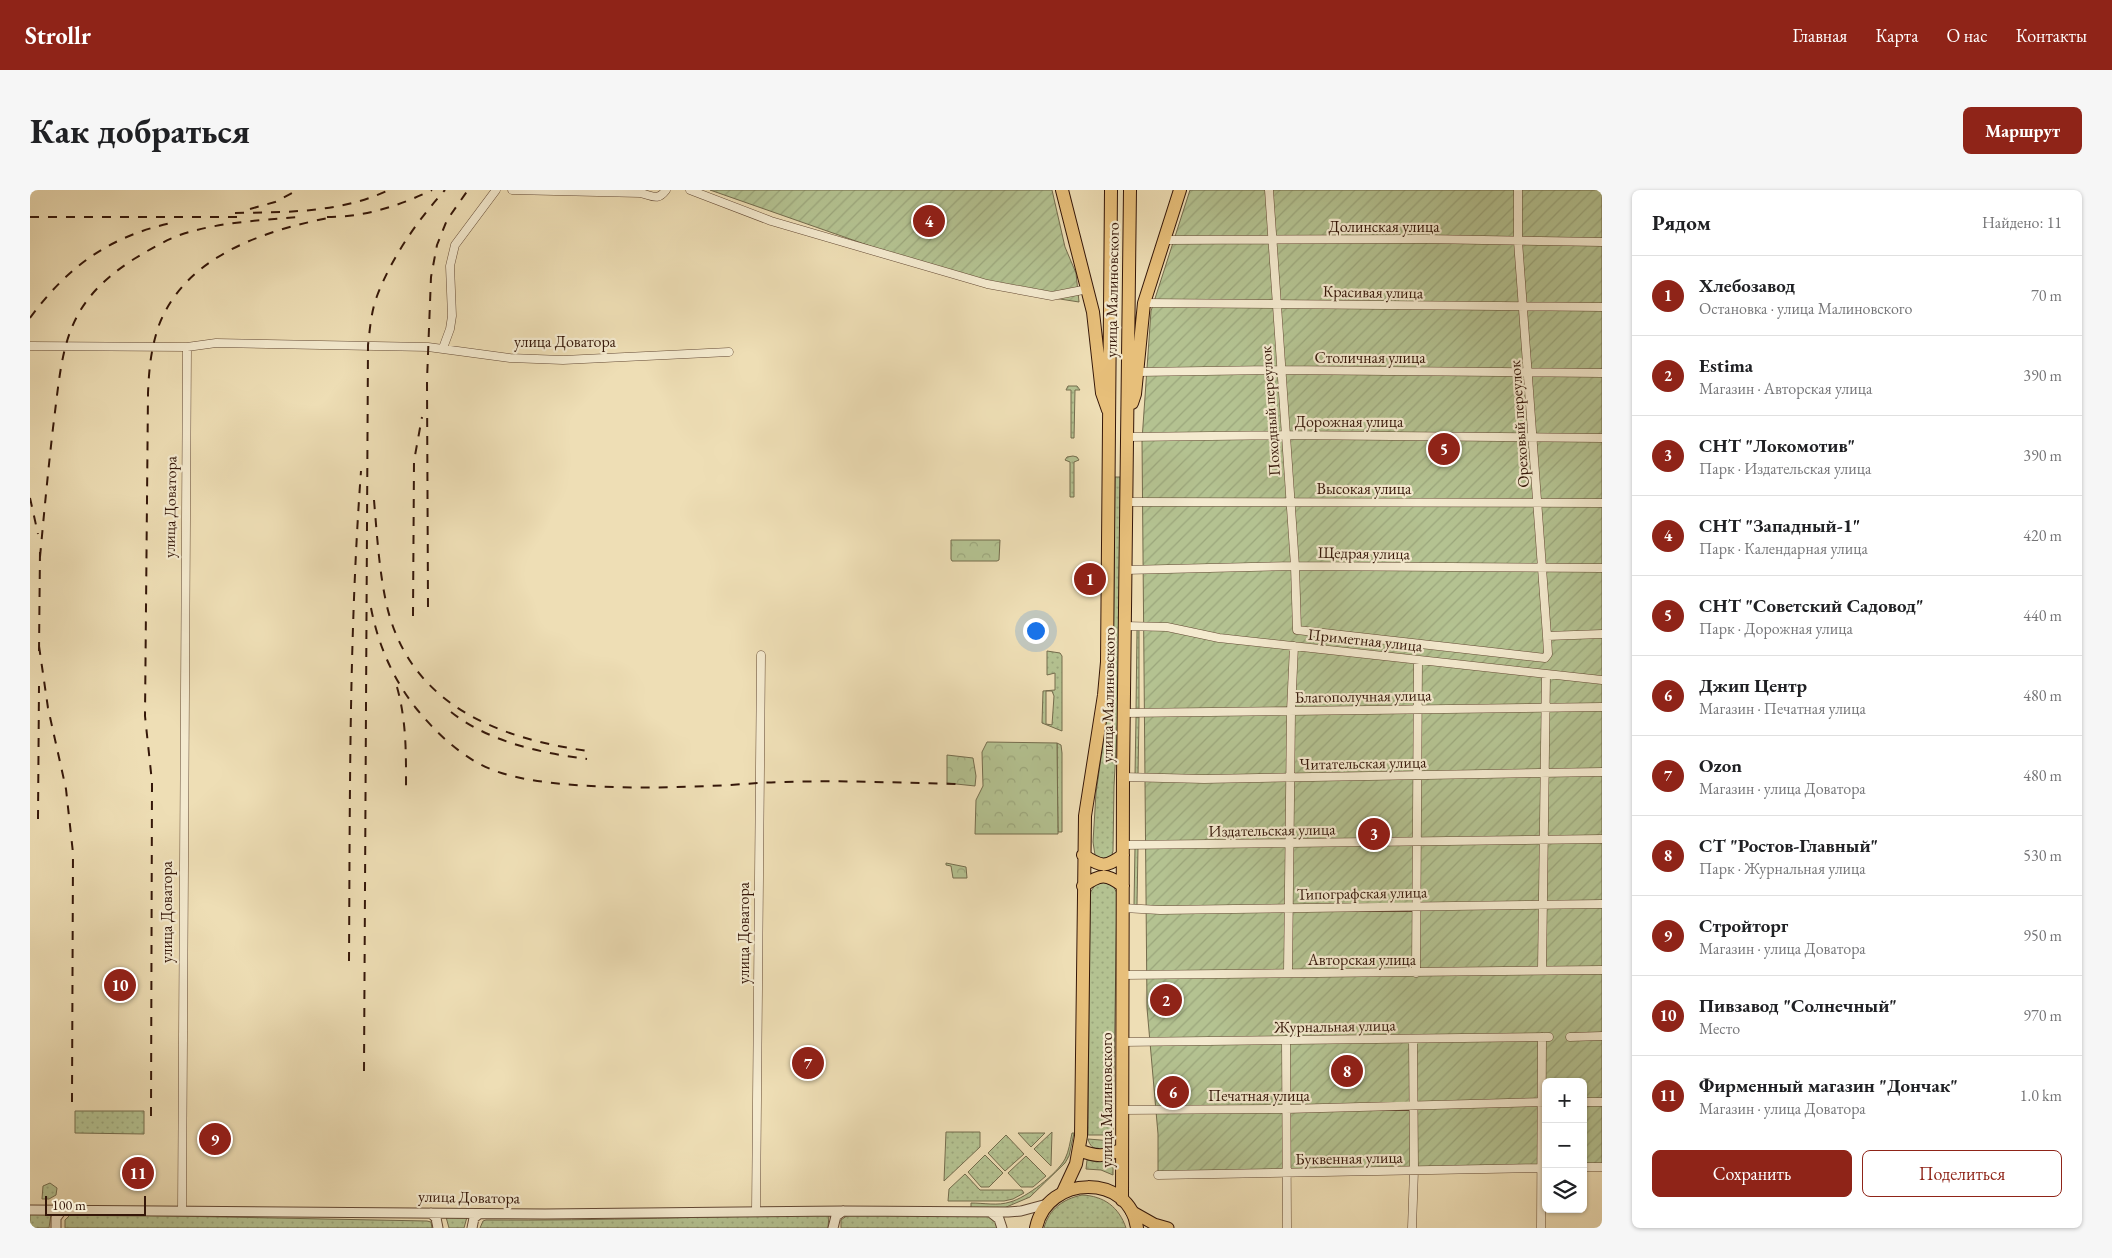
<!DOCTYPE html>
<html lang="ru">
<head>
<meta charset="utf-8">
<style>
	body { margin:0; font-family:"EB Garamond",serif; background:#f6f6f6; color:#202124 }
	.controls { position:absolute; right:15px; bottom:15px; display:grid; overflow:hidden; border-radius:8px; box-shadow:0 1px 4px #0004 }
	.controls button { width:45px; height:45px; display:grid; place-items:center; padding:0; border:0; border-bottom:1px solid #e0e0e0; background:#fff; color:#202124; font:25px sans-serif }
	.scale { position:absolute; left:15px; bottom:12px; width:101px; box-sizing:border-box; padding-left:5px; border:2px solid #351709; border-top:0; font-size:14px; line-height:18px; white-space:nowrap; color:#351709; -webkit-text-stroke:4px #f4eacf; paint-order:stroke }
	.you { position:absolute; left:1005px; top:440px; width:18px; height:18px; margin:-12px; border:4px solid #fff; border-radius:50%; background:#1a73e8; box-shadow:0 0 0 8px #1a73e833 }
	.badge { display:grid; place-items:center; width:32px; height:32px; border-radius:50%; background:#8f2418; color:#fff; font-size:16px; font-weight:700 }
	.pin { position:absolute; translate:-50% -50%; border:2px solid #fff; box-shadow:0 1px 5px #0006 }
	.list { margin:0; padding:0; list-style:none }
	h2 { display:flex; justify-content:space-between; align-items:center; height:65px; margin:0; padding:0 20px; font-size:21px }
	h2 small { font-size:16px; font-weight:400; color:#757577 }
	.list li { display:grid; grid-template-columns:32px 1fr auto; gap:15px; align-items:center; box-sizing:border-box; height:80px; padding:0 20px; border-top:1px solid #e0e0e0 }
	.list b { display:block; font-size:19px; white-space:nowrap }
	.list p { margin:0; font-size:16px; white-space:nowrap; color:#757577 }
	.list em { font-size:16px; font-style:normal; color:#757577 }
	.actions { display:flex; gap:10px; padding:15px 20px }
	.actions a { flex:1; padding:11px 0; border:1px solid #8f2418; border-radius:8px; text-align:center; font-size:18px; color:#8f2418 }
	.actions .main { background:#8f2418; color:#fff }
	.icon { flex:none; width:28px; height:28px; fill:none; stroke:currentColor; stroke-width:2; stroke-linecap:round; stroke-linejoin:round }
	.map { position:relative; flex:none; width:1572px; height:1038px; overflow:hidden; border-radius:8px }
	header { display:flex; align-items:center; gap:30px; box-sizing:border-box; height:70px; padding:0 25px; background:#8f2418; color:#fff }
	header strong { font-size:24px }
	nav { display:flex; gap:28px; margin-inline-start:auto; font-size:18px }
	.intro { display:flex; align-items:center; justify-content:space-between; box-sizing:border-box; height:120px; padding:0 30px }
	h1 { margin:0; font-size:35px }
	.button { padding:12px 22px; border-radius:8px; background:#8f2418; color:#fff; font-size:18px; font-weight:700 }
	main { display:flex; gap:30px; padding:0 30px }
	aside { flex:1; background:#fff; border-radius:8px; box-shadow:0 1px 4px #0004 }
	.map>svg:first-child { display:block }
</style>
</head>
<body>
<header>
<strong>Strollr</strong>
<nav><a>Главная</a><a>Карта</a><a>О нас</a><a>Контакты</a></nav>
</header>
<div class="intro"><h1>Как добраться</h1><a class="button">Маршрут</a></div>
<main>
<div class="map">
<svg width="1572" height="1038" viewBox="0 0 1572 1038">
	<defs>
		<pattern id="grass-dots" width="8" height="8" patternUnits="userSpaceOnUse" patternTransform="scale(1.25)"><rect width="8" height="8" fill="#b4c291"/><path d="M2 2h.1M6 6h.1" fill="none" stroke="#9ba67c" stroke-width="1.8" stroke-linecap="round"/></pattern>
		<pattern id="forest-crowns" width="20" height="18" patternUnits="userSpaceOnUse" patternTransform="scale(1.25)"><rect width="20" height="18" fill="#b4c291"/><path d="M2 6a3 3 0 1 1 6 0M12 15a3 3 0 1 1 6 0" fill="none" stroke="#9ba67c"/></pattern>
		<pattern id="garden-furrows" width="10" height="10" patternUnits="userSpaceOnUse" patternTransform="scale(1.25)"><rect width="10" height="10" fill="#b4c291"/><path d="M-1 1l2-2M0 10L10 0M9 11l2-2" fill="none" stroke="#9ba67c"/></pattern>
	</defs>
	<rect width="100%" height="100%" fill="#eedeb5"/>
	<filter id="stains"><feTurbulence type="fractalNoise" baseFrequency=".004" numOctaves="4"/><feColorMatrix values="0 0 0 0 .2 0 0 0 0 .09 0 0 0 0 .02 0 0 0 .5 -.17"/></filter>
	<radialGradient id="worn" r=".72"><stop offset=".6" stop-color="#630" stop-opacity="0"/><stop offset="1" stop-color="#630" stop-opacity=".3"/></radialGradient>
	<!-- grass -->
	<path fill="url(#grass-dots)" stroke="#746c4d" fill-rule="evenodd" d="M 1038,196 L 1047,196 L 1050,200 L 1045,200 L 1044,248 L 1041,248 L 1041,200 L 1036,200 Z
		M 1043,266 L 1047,267 L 1049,270 L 1044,272 L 1044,307 L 1040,307 L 1040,272 L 1035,270 L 1037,267 Z
		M 1085,287 L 1090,287 L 1088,524 L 1084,596 L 1083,661 L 1082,665 L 1076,669 L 1067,668 L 1065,665 L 1063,652 L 1066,603 L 1083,483 Z
		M 1107,440 L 1109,440 L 1109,521 L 1106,521 Z
		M 1017,461 L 1030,463 L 1032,466 L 1032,541 L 1012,533 L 1013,501 L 1025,500 L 1025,483 L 1017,485 ZM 1016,501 L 1022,501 L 1024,506 L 1022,535 L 1016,534 Z
		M 1106,527 L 1109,527 L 1108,586 L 1105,586 Z
		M 1027,553 L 1031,555 L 1032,563 L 1032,642 L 1028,642 Z
		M 1105,657 L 1108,657 L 1107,715 L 1104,715 Z
		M 1074,692 L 1083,696 L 1087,703 L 1083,945 L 1058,945 L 1060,703 L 1065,695 Z
		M 45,921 L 114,921 L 114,944 L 45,943 Z
		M 916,942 L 950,942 L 950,957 L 914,991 Z
		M 1022,942 L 1021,976 L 1004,959 Z
		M 988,943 L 1015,943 L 1001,957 Z
		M 1042,943 L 1044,943 L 1039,966 L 1035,973 L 1000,1007 L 974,1018 L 941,1018 L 941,1013 C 954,1013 968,1016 980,1012 C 996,1008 1027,984 1035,969 C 1039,961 1040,952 1042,943 Z
		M 976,945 L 994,964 L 975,981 L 958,963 Z
		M 1058,949 L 1083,951 C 1077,962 1061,963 1058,949 Z
		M 955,965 L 973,983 L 959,997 L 951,997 L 938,982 Z
		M 996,966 L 1016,986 L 1003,997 L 991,997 L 978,983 Z
		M 1083,969 L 1083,985 L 1071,980 L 1056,979 L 1057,970 L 1067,972 Z
		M 935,984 L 950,1000 L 992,1000 L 994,1003 L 983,1009 L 974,1011 L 918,1011 L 919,999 Z
		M 20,993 L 27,998 L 26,1005 L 19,1009 L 12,1009 L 13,996 Z
		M 1052,1005 C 1074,1006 1089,1017 1096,1038 L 1014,1038 C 1019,1019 1033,1009 1052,1005 Z
		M 0,1023 L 21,1024 L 19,1038 L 0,1038 Z
		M 41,1024 L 397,1031 L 401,1032 L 402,1038 L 35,1038 L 35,1030 Z
		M 799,1025 L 798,1038 L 450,1038 L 453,1031 L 456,1030 C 570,1031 685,1026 799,1025 Z
		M 818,1025 L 960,1026 L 965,1029 L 967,1038 L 811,1038 L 811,1030 Z
		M 416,1027 L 437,1027 L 434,1038 L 419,1038 Z"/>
	<!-- forest -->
	<path fill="url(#forest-crowns)" stroke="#746c4d" d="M 921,350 L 970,350 L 969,370 L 967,371 L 922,371 L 921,369 Z
		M 957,552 L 1027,553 L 1028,644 L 945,644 L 946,610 L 953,596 L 952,562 Z
		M 917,565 L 943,568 L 946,586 L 945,596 L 917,593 Z
		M 916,673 L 936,677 L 937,688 L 923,688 L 921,676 L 916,675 Z"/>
	<!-- garden -->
	<path fill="url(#garden-furrows)" stroke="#746c4d" d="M 680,0 L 1022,0 L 1035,57 L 1046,83 L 1049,112 L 960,98 Z
		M 1160,0 L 1572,0 L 1572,978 L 1553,978 L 1553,892 L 1516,892 L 1516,979 L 1128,987 L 1128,944 L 1117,818 L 1112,250 L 1121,121 Z"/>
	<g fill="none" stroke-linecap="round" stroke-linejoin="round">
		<!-- minor casing -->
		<g stroke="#634934" stroke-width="9">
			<path id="minor" d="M 482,0 L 610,3 C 622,5 627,12 636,0
				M 660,0 L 741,31 L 957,94 L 1022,106 L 1058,99
				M 1239,0 L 1265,376 L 1267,440 L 1515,468 L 1518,464 L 1517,446 L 1488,51 L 1488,0
				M 1135,50 L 1395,49 L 1572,52
				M 1114,113 L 1572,117
				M 0,156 L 157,157 L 186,153 L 398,157 L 480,168 L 533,170 L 699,162
				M 413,158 L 420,139 L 422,126 L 420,76 L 425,55 L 466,0
				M 1108,182 L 1250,180 L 1572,183
				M 1097,247 L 1255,245 L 1572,248
				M 1096,312 L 1572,313
				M 1095,380 L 1265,376 L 1572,378
				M 1095,436 L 1137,437 L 1189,448 L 1572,490
				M 1517,446 L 1572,444
				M 1095,523 L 1572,517
				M 1093,587 L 1174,589 L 1572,582
				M 1093,655 L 1572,649
				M 1093,718 L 1130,720 L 1572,714
				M 1512,780 L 1516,485
				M 1258,783 L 1261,521 L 1264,456
				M 1386,783 L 1388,470
				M 1092,785 L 1572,780
				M 1540,847 L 1572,846
				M 1256,850 L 1257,1038
				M 1092,852 L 1519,847
				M 1553,912 L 1572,912
				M 1092,920 L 1256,919 L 1516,912
				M 1553,977 L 1572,977
				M 1128,985 L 1511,978
				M 152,1021 L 157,157
				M 726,1022 L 731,465
				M 1382,1038 L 1384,980 L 1383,849
				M 1511,1038 L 1512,847"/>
		</g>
		<!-- tertiary casing -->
		<g stroke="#634934" stroke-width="11">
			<path id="tertiary" d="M 0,1020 L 515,1024 L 814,1021 L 978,1022 L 991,1021 L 1017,1014
				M 960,1022 L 969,1029 L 972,1038
				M 401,1023 L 406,1028 L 408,1038
				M 26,1038 L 26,1028 L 32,1020
				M 442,1038 L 444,1028 L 449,1024
				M 803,1038 L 806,1026 L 813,1021"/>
		</g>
		<!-- primary casing -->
		<g stroke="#351709" stroke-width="13">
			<path id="primary" d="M 1101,1021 L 1124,1034 L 1138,1038"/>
		</g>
		<!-- trunk casing -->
		<g stroke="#351709" stroke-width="14">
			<path id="trunk" d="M 1032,0 L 1063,122 L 1072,203 L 1078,220
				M 1102,213 L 1105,204 L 1114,113 L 1150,0
				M 1053,665 C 1071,677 1076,678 1093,665
				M 1053,696 C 1070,684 1076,683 1093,696
				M 1049,960 C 1066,967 1076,967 1092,959
				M 1033,1002 L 1046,974 L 1051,946 L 1055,626 L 1074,505 L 1077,472 L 1081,0
				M 1092,1010 L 1093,587 L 1100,0
				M 1006,1038 C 1017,984 1100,983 1107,1038"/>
		</g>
		<!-- minor -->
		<use href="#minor" stroke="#f4eacf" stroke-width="8"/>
		<!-- tertiary -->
		<use href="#tertiary" stroke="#f4eacf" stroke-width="9"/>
		<!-- primary -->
		<use href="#primary" stroke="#e7bf7a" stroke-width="11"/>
		<!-- trunk -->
		<use href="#trunk" stroke="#e7bf7a" stroke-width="12"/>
		<!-- rail -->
		<path stroke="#351709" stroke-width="2" stroke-dasharray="9 9" stroke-linecap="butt" d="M 220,19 L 245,12 L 268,0
			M 205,23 C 258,22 310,23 359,0
			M 0,27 L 212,27
			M 297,27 C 335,27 369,16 402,0
			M 0,128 C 38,76 81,45 146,32
			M 0,308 L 8,344
			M 344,310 C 347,345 349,379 356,412 C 378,514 466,548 558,561
			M 10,367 C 14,324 18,281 23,238 C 33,160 32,115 104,69 C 122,58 142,46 163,41 C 196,32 233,30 268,27
			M 398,417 L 397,190 L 401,87 L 407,55 L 417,30 L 438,0
			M 341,418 C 348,454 362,487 385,517 C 402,538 422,558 446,572 C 472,587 504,591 533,594 C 588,599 644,598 699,595 C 718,594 736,592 755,592 C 813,590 871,593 929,594
			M 383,426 L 384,271 L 392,227
			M 9,456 L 18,518 L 36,599 L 43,663 L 42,912
			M 9,461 L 10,361
			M 367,497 C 377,533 376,567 376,604
			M 421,522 C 459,552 511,563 557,569
			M 8,629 L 9,496
			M 319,771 C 320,608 319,444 331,281
			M 334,881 L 338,155 C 340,139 341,122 347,106 C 362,67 387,31 415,0
			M 121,926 L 122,592 L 115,526 L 118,203 C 119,179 121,158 129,135 C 156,65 236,40 303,27"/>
	</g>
	<g text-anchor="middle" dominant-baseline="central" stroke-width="4.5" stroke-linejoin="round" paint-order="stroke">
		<!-- street labels -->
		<g font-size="16" fill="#351709" stroke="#f4eacf">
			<text x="1354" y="36">Долинская улица</text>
			<text transform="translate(1082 100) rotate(-89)">улица Малиновского</text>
			<text transform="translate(1343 102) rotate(1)">Красивая улица</text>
			<text x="535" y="151">улица Доватора</text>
			<text x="1340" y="167">Столичная улица</text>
			<text transform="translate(1240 221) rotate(-94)">Походный переулок</text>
			<text x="1319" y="231">Дорожная улица</text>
			<text transform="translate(1489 234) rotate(-94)">Ореховый переулок</text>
			<text x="1334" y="298">Высокая улица</text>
			<text transform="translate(140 317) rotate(-89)">улица Доватора</text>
			<text transform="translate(1334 363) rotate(1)">Щедрая улица</text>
			<text transform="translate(1335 450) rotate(6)">Приметная улица</text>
			<text transform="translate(1078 505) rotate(-89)">улица Малиновского</text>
			<text transform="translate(1333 506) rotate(-1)">Благополучная улица</text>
			<text transform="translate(1333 573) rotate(-1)">Читательская улица</text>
			<text transform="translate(1242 640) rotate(-1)">Издательская улица</text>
			<text transform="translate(1332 703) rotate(-1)">Типографская улица</text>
			<text transform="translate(136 722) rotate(-90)">улица Доватора</text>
			<text transform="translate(713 743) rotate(-90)">улица Доватора</text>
			<text x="1332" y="769">Авторская улица</text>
			<text transform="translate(1305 836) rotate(-1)">Журнальная улица</text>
			<text x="1229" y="905">Печатная улица</text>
			<text transform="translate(1076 910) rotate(-90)">улица Малиновского</text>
			<text transform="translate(1319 968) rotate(-1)">Буквенная улица</text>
			<text transform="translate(439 1007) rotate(1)">улица Доватора</text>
		</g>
	</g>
	<rect width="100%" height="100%" filter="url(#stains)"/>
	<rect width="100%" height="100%" fill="url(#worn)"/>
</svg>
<div class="controls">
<button>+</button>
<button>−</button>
<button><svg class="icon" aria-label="layers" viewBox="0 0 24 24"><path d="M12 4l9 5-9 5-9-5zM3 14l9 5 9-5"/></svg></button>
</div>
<div class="scale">100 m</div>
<div class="you"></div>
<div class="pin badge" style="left:1060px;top:389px">1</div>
<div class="pin badge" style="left:1136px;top:810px">2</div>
<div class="pin badge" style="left:1344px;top:644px">3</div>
<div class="pin badge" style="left:899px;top:31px">4</div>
<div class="pin badge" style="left:1414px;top:259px">5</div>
<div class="pin badge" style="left:1143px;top:902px">6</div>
<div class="pin badge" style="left:778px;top:873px">7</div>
<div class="pin badge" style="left:1317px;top:881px">8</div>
<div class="pin badge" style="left:185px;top:949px">9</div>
<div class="pin badge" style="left:90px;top:795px">10</div>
<div class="pin badge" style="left:108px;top:983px">11</div>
</div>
<aside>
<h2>Рядом<small>Найдено: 11</small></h2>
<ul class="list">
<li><span class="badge">1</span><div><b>Хлебозавод</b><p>Остановка · улица Малиновского</p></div><em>70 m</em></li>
<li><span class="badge">2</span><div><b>Estima</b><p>Магазин · Авторская улица</p></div><em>390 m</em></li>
<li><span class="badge">3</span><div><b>СНТ &quot;Локомотив&quot;</b><p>Парк · Издательская улица</p></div><em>390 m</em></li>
<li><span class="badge">4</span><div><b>СНТ &quot;Западный-1&quot;</b><p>Парк · Календарная улица</p></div><em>420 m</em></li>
<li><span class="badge">5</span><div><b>СНТ &quot;Советский Садовод&quot;</b><p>Парк · Дорожная улица</p></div><em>440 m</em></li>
<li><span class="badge">6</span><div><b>Джип Центр</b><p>Магазин · Печатная улица</p></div><em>480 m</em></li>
<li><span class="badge">7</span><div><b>Ozon</b><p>Магазин · улица Доватора</p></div><em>480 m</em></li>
<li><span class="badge">8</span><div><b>СТ &quot;Ростов-Главный&quot;</b><p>Парк · Журнальная улица</p></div><em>530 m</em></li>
<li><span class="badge">9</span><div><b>Стройторг</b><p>Магазин · улица Доватора</p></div><em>950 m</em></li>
<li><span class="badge">10</span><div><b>Пивзавод &quot;Солнечный&quot;</b><p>Место</p></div><em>970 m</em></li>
<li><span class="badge">11</span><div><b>Фирменный магазин &quot;Дончак&quot;</b><p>Магазин · улица Доватора</p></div><em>1.0 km</em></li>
</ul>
<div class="actions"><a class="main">Сохранить</a><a>Поделиться</a></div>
</aside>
</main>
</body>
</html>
